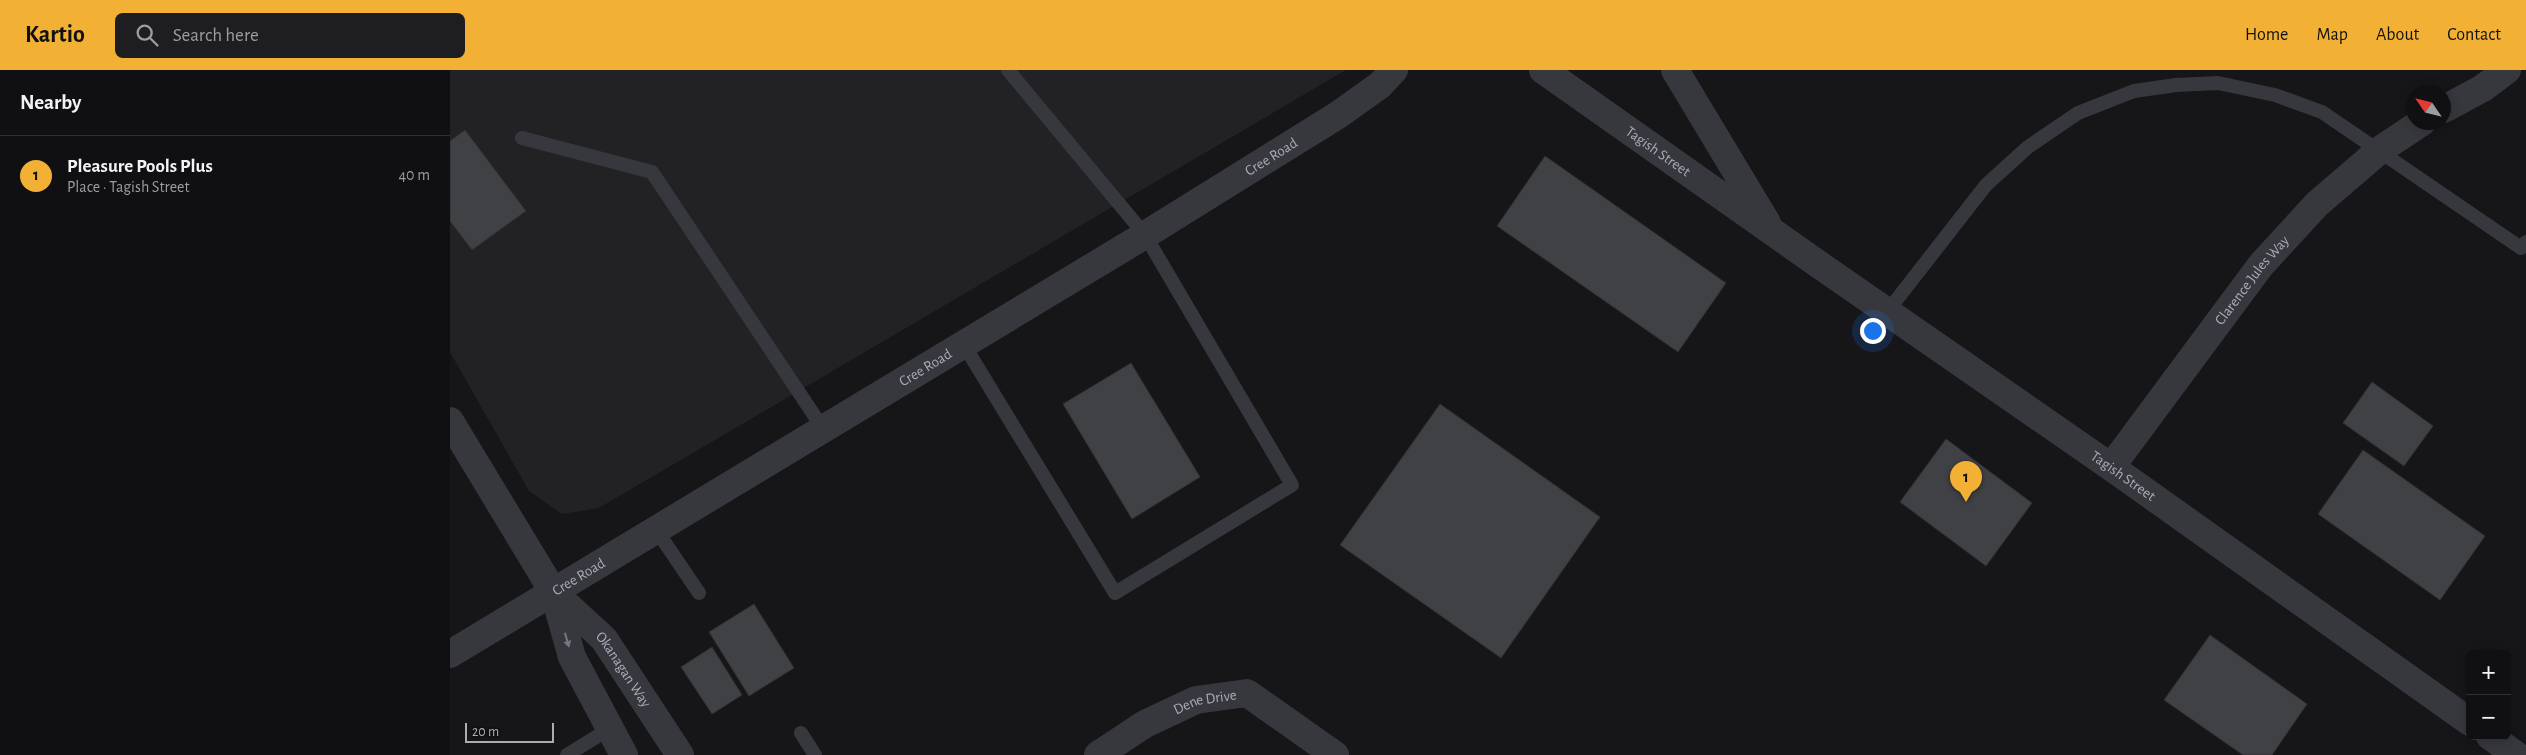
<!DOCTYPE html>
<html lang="en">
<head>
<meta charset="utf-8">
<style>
	body { margin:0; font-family:"Alegreya Sans",sans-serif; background:#1e1e20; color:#f1f3f6 }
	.controls { position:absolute; right:15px; bottom:15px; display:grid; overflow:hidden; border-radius:8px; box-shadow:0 2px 12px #0003 }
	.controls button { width:45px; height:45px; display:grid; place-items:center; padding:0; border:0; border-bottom:1px solid #303032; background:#101012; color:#f1f3f6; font:25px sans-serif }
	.compass { position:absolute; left:1956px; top:15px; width:45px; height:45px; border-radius:50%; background:#101012; box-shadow:0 2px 12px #0003; rotate:305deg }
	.scale { position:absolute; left:15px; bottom:12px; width:89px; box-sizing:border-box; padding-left:5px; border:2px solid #a8adb8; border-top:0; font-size:14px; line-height:18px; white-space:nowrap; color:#a8adb8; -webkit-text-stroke:4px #111113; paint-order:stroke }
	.you { position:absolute; left:1422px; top:260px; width:18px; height:18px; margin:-12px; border:4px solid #fff; border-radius:50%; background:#1a73e8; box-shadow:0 0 0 8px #1a73e833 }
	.badge { display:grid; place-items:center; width:32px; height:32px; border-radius:50%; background:#f2b134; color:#111; font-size:16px; font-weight:700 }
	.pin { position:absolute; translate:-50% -41px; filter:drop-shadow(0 1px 2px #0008) }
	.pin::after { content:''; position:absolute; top:26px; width:18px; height:15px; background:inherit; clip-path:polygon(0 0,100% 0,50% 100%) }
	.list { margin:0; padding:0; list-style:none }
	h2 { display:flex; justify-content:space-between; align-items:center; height:65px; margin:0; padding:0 20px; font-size:21px }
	h2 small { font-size:16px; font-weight:400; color:#9c9d9f }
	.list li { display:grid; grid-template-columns:32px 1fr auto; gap:15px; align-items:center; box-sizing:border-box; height:80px; padding:0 20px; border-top:1px solid #303032 }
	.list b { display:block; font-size:19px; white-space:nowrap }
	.list p { margin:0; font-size:16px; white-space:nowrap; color:#9c9d9f }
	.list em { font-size:16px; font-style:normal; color:#9c9d9f }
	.icon { flex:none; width:28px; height:28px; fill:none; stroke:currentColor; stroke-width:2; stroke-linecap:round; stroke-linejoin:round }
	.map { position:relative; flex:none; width:2076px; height:685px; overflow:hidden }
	header { display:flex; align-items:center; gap:30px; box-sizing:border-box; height:70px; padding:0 25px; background:#f2b134; color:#111 }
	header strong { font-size:24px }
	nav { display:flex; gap:28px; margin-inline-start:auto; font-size:18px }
	.search { width:350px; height:45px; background:#1e1e20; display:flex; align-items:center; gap:12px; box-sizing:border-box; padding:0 18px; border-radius:8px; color:#9c9d9f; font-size:19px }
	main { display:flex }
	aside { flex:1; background:#101012 }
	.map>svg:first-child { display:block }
</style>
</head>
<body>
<header>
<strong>Kartio</strong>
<div class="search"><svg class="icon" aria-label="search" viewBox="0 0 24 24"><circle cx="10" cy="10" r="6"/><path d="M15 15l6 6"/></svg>Search here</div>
<nav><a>Home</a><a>Map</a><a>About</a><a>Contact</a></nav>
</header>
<main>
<aside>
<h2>Nearby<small></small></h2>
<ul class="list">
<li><span class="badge">1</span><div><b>Pleasure Pools Plus</b><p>Place · Tagish Street</p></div><em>40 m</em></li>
</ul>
</aside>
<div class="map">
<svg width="2076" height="685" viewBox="0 0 2076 685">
	<rect width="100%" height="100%" fill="#161618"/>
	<!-- built -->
	<path fill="#222225" d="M 0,0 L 896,0 L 149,438 L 112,444 L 79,421 L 0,282 Z"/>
	<!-- building -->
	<path fill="#404145" stroke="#303034" d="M 15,60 L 76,141 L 22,180 L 0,151 L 0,71 Z
		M 1095,86 L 1276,213 L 1228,282 L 1047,156 Z
		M 681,293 L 750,407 L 682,449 L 613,334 Z
		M 1922,312 L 1983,356 L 1954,396 L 1893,353 Z
		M 990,334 L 1150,447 L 1051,588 L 890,475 Z
		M 1496,369 L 1582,433 L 1536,496 L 1450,432 Z
		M 1913,380 L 2035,466 L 1990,530 L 1868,444 Z
		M 304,534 L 344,598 L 299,626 L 259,562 Z
		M 1760,565 L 1857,634 L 1822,685 L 1793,685 L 1714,630 Z
		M 262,577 L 292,625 L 262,644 L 231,597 Z"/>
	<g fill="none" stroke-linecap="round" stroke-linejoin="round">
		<!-- service -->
		<path stroke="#37383d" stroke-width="14" d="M 72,68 L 202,102 L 374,360
			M 1437,242 L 1536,115 L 1578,77 L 1628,43 L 1684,21 L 1726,15 L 1768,13 L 1825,25 L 1872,42 L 2071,178 L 2076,172
			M 514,275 L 665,523 L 842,415 L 695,165 L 558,0
			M 207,461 L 249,523
			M 351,663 L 365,685
			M 117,685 L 159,659"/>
		<!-- minor -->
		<g stroke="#37383d" stroke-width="28">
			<path id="s1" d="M 1093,0 L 1361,189 L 1661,397 L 2020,652"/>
			<path d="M 1225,0 L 1317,153"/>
			<path d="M 1994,39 L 2033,18 L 2057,0"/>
			<path d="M 0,351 L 104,523 L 122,587 L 174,685"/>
			<path id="s2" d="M 1661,397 L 1811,195 L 1867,134 L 1930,80 L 1972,52"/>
			<path id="s3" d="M 104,523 L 154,569 L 230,685"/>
			<path id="s4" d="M 0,584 L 695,165 L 888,45 L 930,15 L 944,0"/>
			<path d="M 2040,666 L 2066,685"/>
			<path id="s5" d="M 648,685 L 695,654 L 746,630 L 797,623 L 885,685"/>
		</g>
	</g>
	<!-- one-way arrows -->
	<defs><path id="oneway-solid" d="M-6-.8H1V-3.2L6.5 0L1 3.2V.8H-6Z" transform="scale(1.25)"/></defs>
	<use fill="#757881" href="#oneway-solid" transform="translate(117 570) rotate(74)"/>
	<g text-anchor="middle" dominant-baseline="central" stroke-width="5" stroke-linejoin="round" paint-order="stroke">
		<!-- street labels -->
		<g font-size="15" fill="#a8adb8" stroke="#111113">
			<text stroke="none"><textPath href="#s1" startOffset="141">Tagish Street</textPath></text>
			<text stroke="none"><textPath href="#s4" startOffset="960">Cree Road</textPath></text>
			<text stroke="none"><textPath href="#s2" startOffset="234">Clarence Jules Way</textPath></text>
			<text stroke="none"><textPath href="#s4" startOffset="555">Cree Road</textPath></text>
			<text stroke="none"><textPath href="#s1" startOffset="708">Tagish Street</textPath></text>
			<text stroke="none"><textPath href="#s4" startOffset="150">Cree Road</textPath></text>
			<text stroke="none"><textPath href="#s3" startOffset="104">Okanagan Way</textPath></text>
			<text stroke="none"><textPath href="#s5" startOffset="121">Dene Drive</textPath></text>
		</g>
	</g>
</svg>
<div class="controls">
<button>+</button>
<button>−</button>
</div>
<svg class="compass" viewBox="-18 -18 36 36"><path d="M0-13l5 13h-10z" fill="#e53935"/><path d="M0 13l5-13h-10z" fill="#9c9d9f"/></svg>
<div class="scale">20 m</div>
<div class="you"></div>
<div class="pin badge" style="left:1516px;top:432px">1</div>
</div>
</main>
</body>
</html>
